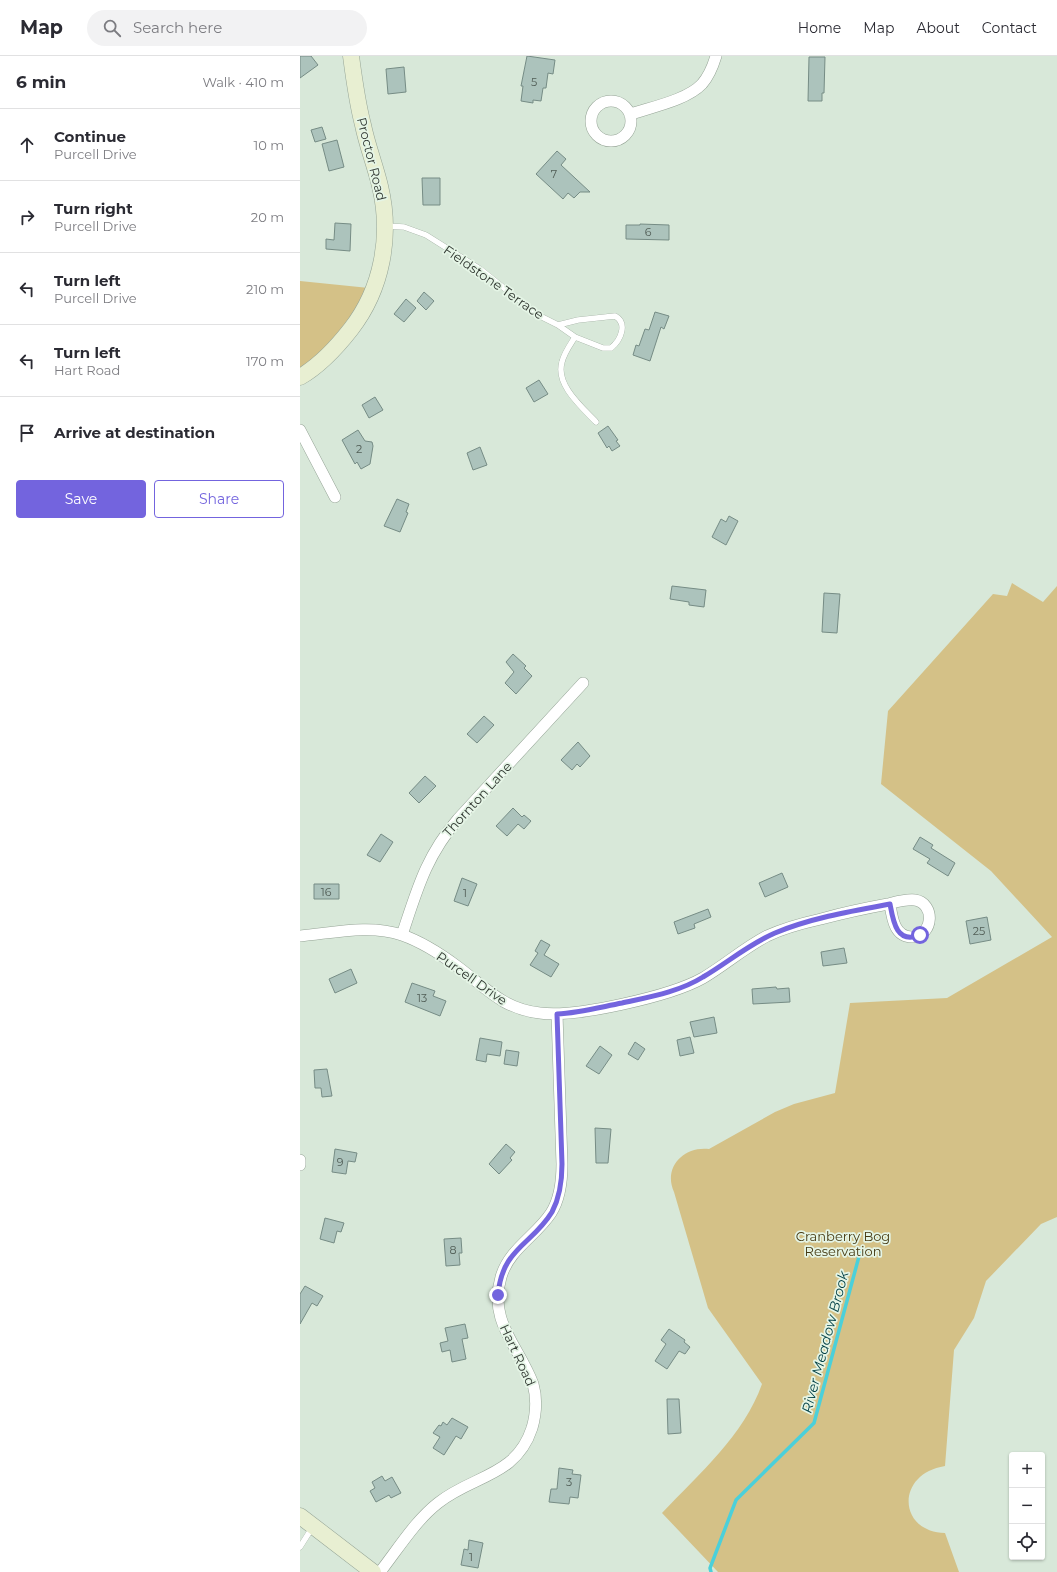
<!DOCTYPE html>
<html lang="en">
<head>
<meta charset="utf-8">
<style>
	body { margin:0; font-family:Montserrat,sans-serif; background:#f2f2f3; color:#2b2b33 }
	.controls { position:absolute; right:12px; bottom:12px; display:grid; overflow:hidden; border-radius:4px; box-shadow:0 1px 3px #0004 }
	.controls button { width:36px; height:36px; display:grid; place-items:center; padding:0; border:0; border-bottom:1px solid #e1e1e2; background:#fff; color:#2b2b33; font:20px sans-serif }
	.stop { position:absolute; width:12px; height:12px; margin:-9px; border:3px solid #7364de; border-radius:50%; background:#fff }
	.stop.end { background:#7364de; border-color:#fff; box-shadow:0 1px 4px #0008 }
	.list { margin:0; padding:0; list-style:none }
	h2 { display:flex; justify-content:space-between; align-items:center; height:52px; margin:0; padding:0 16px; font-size:17px }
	h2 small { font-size:13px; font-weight:400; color:#7c7c81 }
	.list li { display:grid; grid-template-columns:26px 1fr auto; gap:12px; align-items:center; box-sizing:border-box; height:72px; padding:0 16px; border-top:1px solid #e1e1e2 }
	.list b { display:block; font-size:15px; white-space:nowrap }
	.list p { margin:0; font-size:13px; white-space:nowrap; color:#7c7c81 }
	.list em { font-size:13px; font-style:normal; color:#7c7c81 }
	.actions { display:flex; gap:8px; padding:12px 16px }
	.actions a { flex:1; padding:9px 0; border:1px solid #7364de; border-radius:4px; text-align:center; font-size:14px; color:#7364de }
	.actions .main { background:#7364de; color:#fff }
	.icon { flex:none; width:22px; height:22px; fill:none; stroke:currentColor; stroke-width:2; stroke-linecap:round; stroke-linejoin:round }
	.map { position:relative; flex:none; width:757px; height:1516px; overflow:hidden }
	header { display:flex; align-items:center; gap:24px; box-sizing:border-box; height:56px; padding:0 20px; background:#fff; border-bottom:1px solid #e1e1e2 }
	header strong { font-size:19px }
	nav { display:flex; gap:22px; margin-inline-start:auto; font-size:14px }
	.search { width:280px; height:36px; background:#f2f2f3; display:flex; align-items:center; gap:10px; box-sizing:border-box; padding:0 14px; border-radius:22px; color:#7c7c81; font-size:15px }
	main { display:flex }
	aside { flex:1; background:#fff }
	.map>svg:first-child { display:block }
</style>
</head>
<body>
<header>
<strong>Map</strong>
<div class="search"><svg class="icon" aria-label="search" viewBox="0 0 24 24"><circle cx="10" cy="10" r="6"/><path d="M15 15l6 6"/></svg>Search here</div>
<nav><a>Home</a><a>Map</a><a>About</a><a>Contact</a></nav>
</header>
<main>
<aside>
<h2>6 min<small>Walk · 410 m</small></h2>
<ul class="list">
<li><svg class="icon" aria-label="ahead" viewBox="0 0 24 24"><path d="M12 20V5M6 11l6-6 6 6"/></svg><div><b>Continue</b><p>Purcell Drive</p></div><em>10 m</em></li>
<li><svg class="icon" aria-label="right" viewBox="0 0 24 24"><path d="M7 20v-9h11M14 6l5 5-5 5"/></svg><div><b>Turn right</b><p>Purcell Drive</p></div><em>20 m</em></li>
<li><svg class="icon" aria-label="left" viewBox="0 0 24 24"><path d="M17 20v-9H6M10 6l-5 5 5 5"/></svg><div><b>Turn left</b><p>Purcell Drive</p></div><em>210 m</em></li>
<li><svg class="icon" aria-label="left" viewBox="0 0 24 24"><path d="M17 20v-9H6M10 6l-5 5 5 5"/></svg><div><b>Turn left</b><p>Hart Road</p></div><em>170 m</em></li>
<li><svg class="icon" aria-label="arrive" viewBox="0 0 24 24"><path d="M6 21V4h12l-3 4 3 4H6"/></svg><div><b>Arrive at destination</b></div></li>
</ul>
<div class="actions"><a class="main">Save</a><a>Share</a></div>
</aside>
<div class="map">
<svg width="757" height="1516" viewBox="0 0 757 1516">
	<rect width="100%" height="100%" fill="#d8e8d9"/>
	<!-- green -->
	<path fill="#d4c187" d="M 0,225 L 69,232 L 53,257 L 33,284 L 0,315 Z
		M 712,527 L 743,546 L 757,530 L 757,1161 L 741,1168 L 686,1225 L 674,1262 L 654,1294 L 645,1410 C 595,1418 598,1476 645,1477 L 659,1516 L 418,1516 L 362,1457 C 399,1418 444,1379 462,1328 L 408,1252 L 374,1136 C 363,1112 383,1090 409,1093 L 475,1056 L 494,1048 L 535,1037 L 550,947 L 647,942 L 752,881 L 691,815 L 581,728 L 588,655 L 693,538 L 707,540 Z"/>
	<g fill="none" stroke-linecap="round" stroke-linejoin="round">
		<!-- stream -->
		<path stroke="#4bd0da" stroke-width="3.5" d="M 411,1516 L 410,1512 L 436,1444 L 514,1367 L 561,1193"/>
	</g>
	<!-- building -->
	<path fill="#acc3bc" stroke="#768c85" d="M 0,0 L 11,0 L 18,9 L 0,22 Z
		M 227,0 L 255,4 L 253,18 L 248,17 L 246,32 L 243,32 L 241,45 L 233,44 L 233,47 L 221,45 L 223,30 L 221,30 Z
		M 509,1 L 525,1 L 524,37 L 522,37 L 522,45 L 508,45 Z
		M 104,11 L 106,36 L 88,38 L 86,13 Z
		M 22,71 L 26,83 L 15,86 L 11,74 Z
		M 37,84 L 44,111 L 29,115 L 22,88 Z
		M 257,95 L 266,103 L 261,109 L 290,136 L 280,136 L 274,142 L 268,137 L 263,143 L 236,118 Z
		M 122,122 L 140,122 L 140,149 L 123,149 Z
		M 35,167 L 51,168 L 50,195 L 26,193 L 26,183 L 34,184 Z
		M 340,168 L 369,169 L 369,184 L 326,183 L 326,169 L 340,169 Z
		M 124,236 L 134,245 L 126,254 L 117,245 Z
		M 106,243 L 116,252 L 104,266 L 94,258 Z
		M 355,256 L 369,260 L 364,273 L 361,271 L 350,305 L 333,299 L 336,289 L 339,290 L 345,273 L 349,274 Z
		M 239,324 L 248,338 L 234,346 L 226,332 Z
		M 75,341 L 83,354 L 69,362 L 62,349 Z
		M 308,370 L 318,384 L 316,385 L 320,390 L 312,395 L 309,390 L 307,392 L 298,377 Z
		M 58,374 L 65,385 L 72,386 L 73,390 L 70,408 L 61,413 L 57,406 L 55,408 L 42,384 Z
		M 180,391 L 187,409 L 173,414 L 167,397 Z
		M 97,443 L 109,448 L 106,456 L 108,457 L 100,476 L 84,470 Z
		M 429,460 L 438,465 L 426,489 L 412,481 L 421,463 L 426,466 Z
		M 372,530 L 406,534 L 404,551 L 389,549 L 389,546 L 370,543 Z
		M 524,537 L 540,538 L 537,577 L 522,576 Z
		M 213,598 L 226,610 L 224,612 L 232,620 L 216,638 L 205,627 L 214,616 L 206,606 Z
		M 184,660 L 194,669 L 177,687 L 167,678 Z
		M 278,686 L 290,700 L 280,711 L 277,708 L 272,714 L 261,704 Z
		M 125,720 L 136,730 L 119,747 L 109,737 Z
		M 213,752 L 222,761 L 224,759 L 231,765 L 224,773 L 218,768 L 207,780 L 196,770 Z
		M 81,778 L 93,786 L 80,806 L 67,799 Z
		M 620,781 L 633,789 L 631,792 L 655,807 L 648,820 L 627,807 L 630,803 L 613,793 Z
		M 482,817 L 488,831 L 465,841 L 459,827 Z
		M 162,822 L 177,828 L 168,850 L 154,845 Z
		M 14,828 L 39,828 L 39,843 L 14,843 Z
		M 408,853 L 411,861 L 394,868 L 395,872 L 378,878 L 374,866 Z
		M 687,861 L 691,884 L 670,888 L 666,865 Z
		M 241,884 L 250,889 L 244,899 L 259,908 L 251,921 L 230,909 L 238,897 L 235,895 Z
		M 544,892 L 547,907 L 523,910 L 521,896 Z
		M 51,913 L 57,927 L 35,937 L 29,923 Z
		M 112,927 L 135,935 L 133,940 L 146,945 L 140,960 L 105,946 Z
		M 476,931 L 477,933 L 489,932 L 490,946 L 453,948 L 452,933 Z
		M 414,961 L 417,977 L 394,981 L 390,966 Z
		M 390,981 L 394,997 L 380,1000 L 377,984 Z
		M 180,982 L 202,986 L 200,1000 L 187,998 L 186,1006 L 176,1004 Z
		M 335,986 L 345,993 L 338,1004 L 328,998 Z
		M 300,990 L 312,999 L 299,1018 L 286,1010 Z
		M 206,994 L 219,996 L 217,1010 L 204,1008 Z
		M 27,1013 L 32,1040 L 22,1041 L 21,1032 L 15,1032 L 14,1014 Z
		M 295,1072 L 311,1073 L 308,1107 L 296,1107 Z
		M 206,1088 L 215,1096 L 210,1102 L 212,1104 L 199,1118 L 189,1108 Z
		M 35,1093 L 57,1097 L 55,1106 L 48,1105 L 46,1118 L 32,1116 Z
		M 25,1162 L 44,1167 L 41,1176 L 37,1175 L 34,1187 L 20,1183 Z
		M 161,1182 L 162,1197 L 159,1197 L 160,1209 L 146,1210 L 144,1183 Z
		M 5,1230 L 23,1240 L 17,1250 L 12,1247 L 0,1268 L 0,1238 Z
		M 165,1268 L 168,1282 L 162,1283 L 166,1303 L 152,1306 L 150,1294 L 142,1296 L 140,1287 L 148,1285 L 145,1272 Z
		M 369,1273 L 385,1284 L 384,1286 L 390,1291 L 385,1298 L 379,1295 L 367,1313 L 355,1305 L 366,1288 L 361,1284 Z
		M 367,1343 L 379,1343 L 381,1377 L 368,1378 Z
		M 152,1362 L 168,1371 L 161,1383 L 156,1380 L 144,1399 L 133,1392 L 140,1381 L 133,1377 L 139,1369 L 141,1370 L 143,1366 L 147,1369 Z
		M 259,1412 L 273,1414 L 272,1418 L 281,1419 L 278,1442 L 270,1441 L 269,1448 L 249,1446 L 251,1433 L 257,1433 Z
		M 82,1420 L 85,1425 L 92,1421 L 101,1437 L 91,1442 L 89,1439 L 76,1446 L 70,1435 L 75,1432 L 72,1426 Z
		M 169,1484 L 183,1487 L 178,1512 L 161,1509 L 164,1493 L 168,1494 Z"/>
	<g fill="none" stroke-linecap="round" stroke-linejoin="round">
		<!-- service casing -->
		<g stroke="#95a496" stroke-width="6">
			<path id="service" d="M 85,170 L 104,171 L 126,179 L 180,213 L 238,259 L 258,269 L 275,281 L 303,292 L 311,292 C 321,284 328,267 315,260 L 278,264 L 258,269
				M 275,281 C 270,289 264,297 262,306 C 255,329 283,352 296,366
				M 0,1491 L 12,1472"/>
		</g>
		<!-- minor casing -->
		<g stroke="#95a496" stroke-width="12">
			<path id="minor" d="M291 65a20 20 0 1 1 40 0a20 20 0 1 1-40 0Z
				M 331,58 C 352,51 387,44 402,28 C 409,20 413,10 416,0
				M 0,374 L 35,441
				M 102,879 C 117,834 126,800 158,763 L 283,627
				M 0,880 C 33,877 70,868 102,879 C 122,886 142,899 158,911 C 186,932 203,953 240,957 C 275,962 371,940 403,922 C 425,909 444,892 467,880 C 484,872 503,867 521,863 C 543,857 566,852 588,848 C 596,846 606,843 615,844 C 635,847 634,879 613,881 C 594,882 592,861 590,848
				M 0,1104 L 0,1109
				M 80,1516 C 98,1493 115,1465 138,1447 C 173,1419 216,1421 232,1372 C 236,1358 237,1342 233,1328 C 219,1290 188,1266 201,1221 C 209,1193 236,1180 251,1157 C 260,1143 262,1125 262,1108 L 257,958"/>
		</g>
		<!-- secondary casing -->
		<g stroke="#95a496" stroke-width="17">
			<path id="secondary" d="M 0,321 C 19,310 37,291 51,273 C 82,233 92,180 80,130 C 75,109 67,89 63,69 C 57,46 54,23 51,0
				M 0,1460 L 73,1516"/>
		</g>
		<!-- service -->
		<use href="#service" stroke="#fff" stroke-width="5.5"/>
		<!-- minor -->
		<use href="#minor" stroke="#fff" stroke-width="11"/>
		<!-- secondary -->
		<use href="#secondary" stroke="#e8efd2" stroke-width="16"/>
	</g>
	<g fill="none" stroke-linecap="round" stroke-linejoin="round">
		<!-- route -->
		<path stroke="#7364de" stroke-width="5" d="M 198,1239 C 202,1192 232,1189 252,1156 C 260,1141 262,1124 262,1108 L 257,958 C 279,957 301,951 322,947 C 349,941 379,936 403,921 C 427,907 449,888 475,877 C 511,862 552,855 590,848 C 593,864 596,889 620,879"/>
	</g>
	<g text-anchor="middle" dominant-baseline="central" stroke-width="3.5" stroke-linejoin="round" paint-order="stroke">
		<!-- number labels -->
		<g font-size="11" fill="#505c55">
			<text x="234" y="26">5</text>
			<text x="254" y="118">7</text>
			<text x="348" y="176">6</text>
			<text x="59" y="393">2</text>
			<text x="26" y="836">16</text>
			<text x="165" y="837">1</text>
			<text x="679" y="875">25</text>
			<text x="122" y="942">13</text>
			<text x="40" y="1106">9</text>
			<text x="153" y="1194">8</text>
			<text x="269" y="1426">3</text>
			<text x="171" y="1501">1</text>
		</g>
		<!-- street labels -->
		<g font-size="13" fill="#323933" stroke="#e5f5e6">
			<text transform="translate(72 103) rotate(76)">Proctor Road</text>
			<text transform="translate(194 226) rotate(35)">Fieldstone Terrace</text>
			<text transform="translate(177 743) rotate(-48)">Thornton Lane</text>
			<text transform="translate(172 922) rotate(35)">Purcell Drive</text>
			<text transform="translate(218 1299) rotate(65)">Hart Road</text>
		</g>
		<!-- park labels -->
		<g font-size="13" fill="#453912" stroke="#e5f5e6">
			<text x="543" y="1180">Cranberry Bog<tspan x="543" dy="15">Reservation</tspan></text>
		</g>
		<!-- water labels -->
		<g font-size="14" font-style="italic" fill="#003f44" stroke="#e5f5e6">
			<text transform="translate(525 1286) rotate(-75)">River Meadow Brook</text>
		</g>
	</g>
</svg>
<div class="controls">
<button>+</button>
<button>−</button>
<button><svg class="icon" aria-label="locate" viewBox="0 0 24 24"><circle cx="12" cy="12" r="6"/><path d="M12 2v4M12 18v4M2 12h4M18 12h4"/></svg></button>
</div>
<div class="stop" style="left:620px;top:879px"></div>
<div class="stop end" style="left:198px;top:1239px"></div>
</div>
</main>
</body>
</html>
